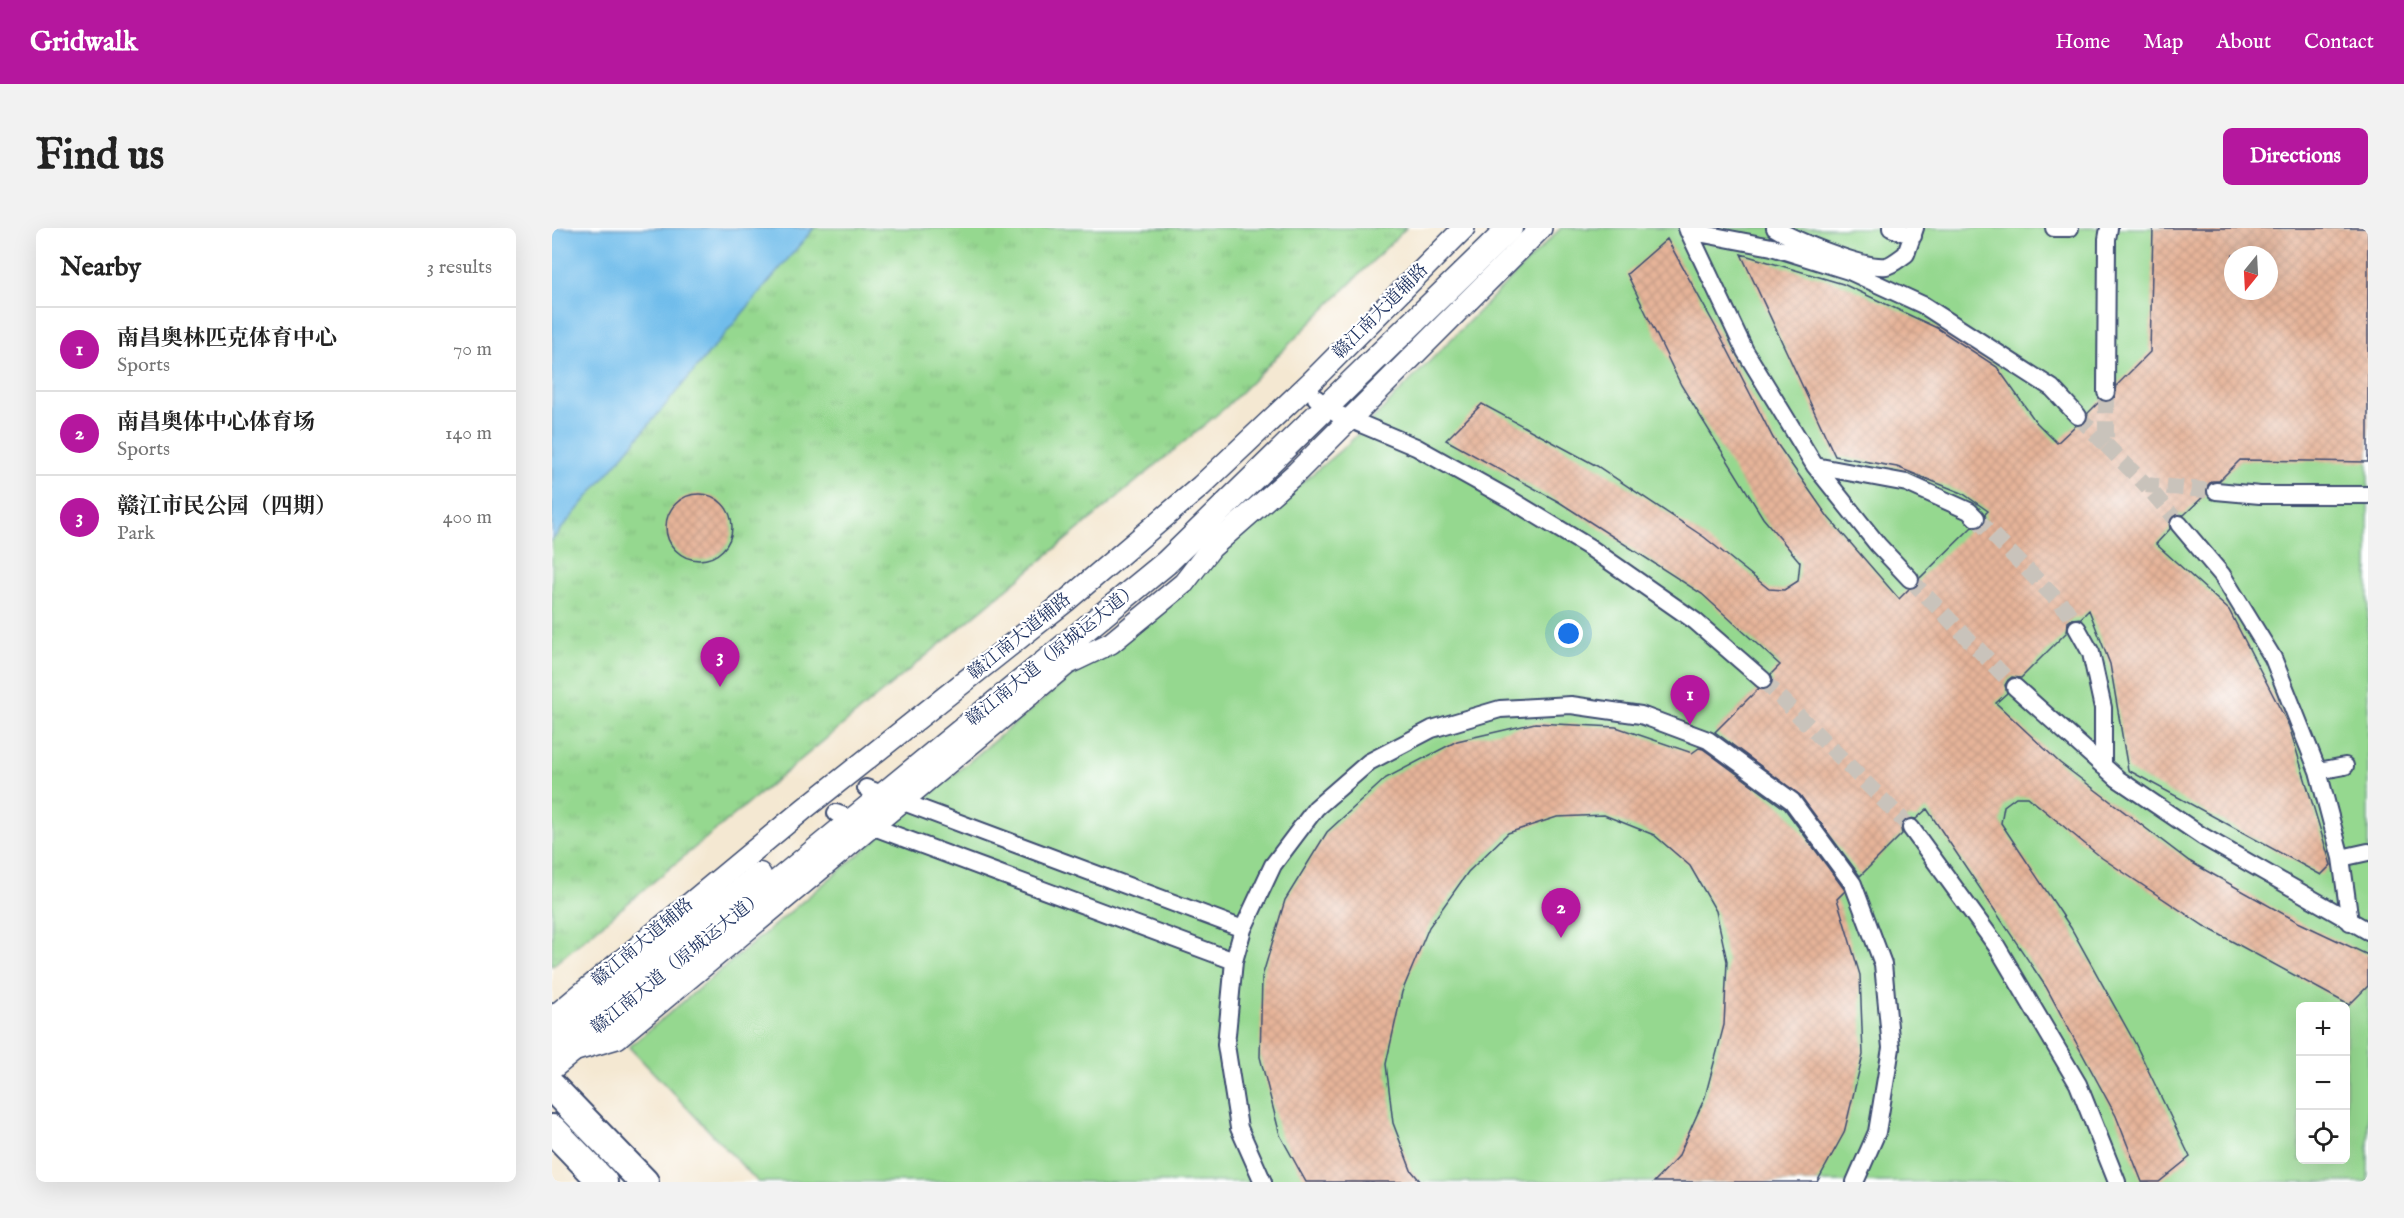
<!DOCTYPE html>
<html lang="en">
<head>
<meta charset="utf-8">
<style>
	body { margin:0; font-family:"IM FELL English","Noto Serif SC",serif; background:#f2f2f2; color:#222 }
	.controls { position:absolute; right:18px; bottom:18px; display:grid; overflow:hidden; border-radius:9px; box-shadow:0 6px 24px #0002 }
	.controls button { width:54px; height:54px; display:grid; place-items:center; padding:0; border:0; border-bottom:2px solid #e0e0e0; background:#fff; color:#222; font:30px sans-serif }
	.compass { position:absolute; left:1672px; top:18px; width:54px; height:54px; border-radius:50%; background:#fff; box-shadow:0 6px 24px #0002; rotate:198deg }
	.you { position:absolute; left:1017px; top:406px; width:21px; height:21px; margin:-15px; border:4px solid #fff; border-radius:50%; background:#1a73e8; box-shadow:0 0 0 9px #1a73e833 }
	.badge { display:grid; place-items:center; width:39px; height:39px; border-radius:50%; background:#b5179e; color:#fff; font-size:20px; font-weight:700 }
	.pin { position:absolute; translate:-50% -50px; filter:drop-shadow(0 2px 3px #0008) }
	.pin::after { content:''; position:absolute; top:32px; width:21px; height:18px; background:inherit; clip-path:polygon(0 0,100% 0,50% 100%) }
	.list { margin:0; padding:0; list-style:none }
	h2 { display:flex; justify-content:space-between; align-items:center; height:78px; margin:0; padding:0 24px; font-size:26px }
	h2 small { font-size:20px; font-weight:400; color:#767676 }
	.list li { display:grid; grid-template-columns:39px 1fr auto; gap:18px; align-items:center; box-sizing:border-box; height:84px; padding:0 24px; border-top:2px solid #e0e0e0 }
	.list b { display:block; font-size:22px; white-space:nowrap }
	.list p { margin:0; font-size:20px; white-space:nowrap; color:#767676 }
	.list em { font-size:20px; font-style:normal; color:#767676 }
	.icon { flex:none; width:33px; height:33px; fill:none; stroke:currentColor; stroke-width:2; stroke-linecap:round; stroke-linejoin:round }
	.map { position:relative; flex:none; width:1816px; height:954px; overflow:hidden; border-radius:9px }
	header { display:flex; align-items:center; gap:36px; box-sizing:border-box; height:84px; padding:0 30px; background:#b5179e; color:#fff }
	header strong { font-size:28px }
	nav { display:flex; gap:33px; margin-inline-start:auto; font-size:21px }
	.intro { display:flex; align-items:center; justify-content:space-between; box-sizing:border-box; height:144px; padding:0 36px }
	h1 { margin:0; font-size:42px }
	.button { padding:15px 27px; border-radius:9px; background:#b5179e; color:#fff; font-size:21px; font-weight:700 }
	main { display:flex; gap:36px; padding:0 36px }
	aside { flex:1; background:#fff; border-radius:9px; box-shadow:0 6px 24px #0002 }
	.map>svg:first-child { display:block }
</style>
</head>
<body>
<header>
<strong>Gridwalk</strong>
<nav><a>Home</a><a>Map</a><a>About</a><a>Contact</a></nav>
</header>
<div class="intro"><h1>Find us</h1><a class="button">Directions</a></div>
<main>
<aside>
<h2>Nearby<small>3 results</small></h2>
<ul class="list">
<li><span class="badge">1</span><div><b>南昌奥林匹克体育中心</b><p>Sports</p></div><em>70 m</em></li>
<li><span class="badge">2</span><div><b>南昌奥体中心体育场</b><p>Sports</p></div><em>140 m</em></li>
<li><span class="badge">3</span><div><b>赣江市民公园（四期）</b><p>Park</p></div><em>400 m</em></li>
</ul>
</aside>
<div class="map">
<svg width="1816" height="954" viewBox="0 0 1816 954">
	<defs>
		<pattern id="park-tufts" width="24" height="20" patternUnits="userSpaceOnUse" patternTransform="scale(1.5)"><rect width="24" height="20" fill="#95d88f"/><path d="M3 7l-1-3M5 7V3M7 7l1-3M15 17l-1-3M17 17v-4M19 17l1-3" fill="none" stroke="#80ba7e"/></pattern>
		<pattern id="building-cross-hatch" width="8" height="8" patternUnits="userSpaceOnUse" patternTransform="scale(1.5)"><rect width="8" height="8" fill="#e6b499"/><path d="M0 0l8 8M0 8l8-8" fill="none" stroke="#c59b86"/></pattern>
	</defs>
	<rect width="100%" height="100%" fill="#fff"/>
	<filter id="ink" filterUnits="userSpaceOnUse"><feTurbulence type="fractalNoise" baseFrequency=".0167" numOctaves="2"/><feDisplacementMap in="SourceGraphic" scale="12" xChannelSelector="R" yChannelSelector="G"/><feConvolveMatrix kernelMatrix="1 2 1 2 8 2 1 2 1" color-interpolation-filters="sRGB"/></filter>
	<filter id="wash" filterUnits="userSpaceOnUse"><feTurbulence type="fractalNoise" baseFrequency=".008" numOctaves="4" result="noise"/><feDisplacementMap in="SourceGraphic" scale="24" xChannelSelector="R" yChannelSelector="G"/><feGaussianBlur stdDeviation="1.35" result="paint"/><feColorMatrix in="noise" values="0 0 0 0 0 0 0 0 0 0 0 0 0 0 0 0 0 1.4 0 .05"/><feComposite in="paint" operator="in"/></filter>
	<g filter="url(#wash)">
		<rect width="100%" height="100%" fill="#f4e8d2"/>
		<!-- grass -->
		<path fill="#95d88f" stroke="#588476" stroke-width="1.5" fill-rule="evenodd" d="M 1009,0 L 1816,0 L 1816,954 L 206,954 L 77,819 L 796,216 ZM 1681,27 L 1717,27 L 1717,63 L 1681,63 ZM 1748,778 L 1794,778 L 1794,932 L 1748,932 Z"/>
		<!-- park -->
		<path fill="url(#park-tufts)" stroke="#588476" stroke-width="1.5" d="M 192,0 L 854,0 L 674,179 L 0,738 L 0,150 Z"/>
		<!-- water -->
		<path fill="#71bdeb" stroke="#4676a4" stroke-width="1.5" d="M 0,0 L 262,0 L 0,312 Z"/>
		<g id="blocks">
			<!-- building -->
			<path fill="url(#building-cross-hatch)" fill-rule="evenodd" d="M 1601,0 L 1816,0 L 1816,234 L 1688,232 L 1667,253 L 1660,253 L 1656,257 L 1654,266 L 1632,287 L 1626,286 L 1620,288 L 1617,293 L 1618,301 L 1604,316 L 1677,382 L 1737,498 L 1779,637 L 1769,647 L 1576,542 L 1558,436 L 1537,382 L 1529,390 L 1520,391 L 1516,394 L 1515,404 L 1469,450 L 1460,449 L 1456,452 L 1453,457 L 1455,465 L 1444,475 L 1508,535 L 1637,633 L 1746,694 L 1816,727 L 1816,758 L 1797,777 L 1652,698 L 1550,630 L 1476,569 L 1464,569 L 1452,578 L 1449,595 L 1519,700 L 1583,815 L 1638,929 L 1607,954 L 1590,954 L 1564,888 L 1494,759 L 1375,581 L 1364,591 L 1358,590 L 1352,592 L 1349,601 L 1350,606 L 1308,648 L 1248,567 L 1163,504 L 1206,461 L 1214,462 L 1218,459 L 1221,453 L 1219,446 L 1228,437 L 1150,366 L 1007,274 L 894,212 L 930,176 L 1045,238 L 1152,309 L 1217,361 L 1232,362 L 1246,353 L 1248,334 L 1211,290 L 1129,157 L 1075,46 L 1115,11 L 1167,105 L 1221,210 L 1276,289 L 1347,371 L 1357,361 L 1366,358 L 1368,350 L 1420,299 L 1426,300 L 1431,298 L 1434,292 L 1433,286 L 1436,283 L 1410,265 L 1345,239 L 1283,228 L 1189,26 L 1291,56 L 1385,100 L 1445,139 L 1484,194 L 1505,215 L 1523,198 L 1534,195 L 1536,185 L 1548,173 L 1553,174 L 1560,173 L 1563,169 L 1565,157 L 1598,124 ZM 1681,27 L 1717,27 L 1717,63 L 1681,63 Z
				M114 299a33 33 0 1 1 66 0a33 33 0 1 1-66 0Z
				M 983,495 L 1064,499 L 1140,525 L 1147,520 L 1151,521 L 1233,581 L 1292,661 L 1293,663 L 1285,671 L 1308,747 L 1311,827 L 1292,905 L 1265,954 L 1102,954 L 1126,929 L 1153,869 L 1172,797 L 1175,733 L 1164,683 L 1138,638 L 1102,607 L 1052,587 L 1005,589 L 956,605 L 916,644 L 877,699 L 850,764 L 834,836 L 841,895 L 859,942 L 869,954 L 754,954 L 728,907 L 708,829 L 710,749 L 733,672 L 775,604 L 834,550 L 905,513 Z"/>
		</g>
	</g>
	<g filter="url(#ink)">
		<use href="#blocks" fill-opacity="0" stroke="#3c4b6f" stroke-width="1.5"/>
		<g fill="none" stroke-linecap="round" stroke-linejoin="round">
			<!-- minor-tunnel -->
			<path stroke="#c9c3bb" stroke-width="16" stroke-dasharray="16 8" stroke-linecap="butt" d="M 1526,188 L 1554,217 L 1554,164
				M 1554,217 L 1594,257
				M 1424,290 L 1514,381 L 1525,400
				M 1627,296 L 1594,257 L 1664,263
				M 1358,351 L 1463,459
				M 1211,452 L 1359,600"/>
			<!-- minor casing -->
			<g stroke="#3c4b6f" stroke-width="20">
				<path id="minor" d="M 1135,0 L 1193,123 L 1263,238 L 1326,317 L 1358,351
					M 1223,0 C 1242,12 1312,41 1334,38 C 1340,37 1348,30 1354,26 L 1363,0
					M 1339,0 L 1361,8
					M 1502,0 L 1518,0
					M 1136,3 L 1220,19 L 1297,43 L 1371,77 L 1500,160 L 1526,188
					M 1554,164 L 1555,11 L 1557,0
					M 764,170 L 783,185 L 864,219 L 961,273 L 1037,319 L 1143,393 L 1211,452
					M 1263,238 L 1355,255 L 1417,283 L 1424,290
					M 1664,263 L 1708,267 L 1816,267
					M 1627,296 L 1670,347 L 1721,430 L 1766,543 L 1789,630 L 1798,694
					M 1525,400 L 1539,425 L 1551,480 L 1551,538
					M 1463,459 L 1566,551 L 1650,608 L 1816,703
					M 1766,543 L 1793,538
					M 314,560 L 691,701
					M 284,585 L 682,733
					M 1359,600 L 1444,717 L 1526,856 L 1565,954
					M 1789,630 L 1816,624
					M 711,954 L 687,900 L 674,817 L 682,733 L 691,701 L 721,637 L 764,580 L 817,534 L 880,501 L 948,481 L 1019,477 L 1089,487 L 1156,512 L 1240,573 L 1301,656 L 1331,736 L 1339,820 L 1325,904 L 1303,954"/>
			</g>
			<!-- tertiary casing -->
			<g stroke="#3c4b6f" stroke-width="24">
				<path id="tertiary" d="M 0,790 L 252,581 L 514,373 L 649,258 L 759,154 L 912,0
					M 21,823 L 65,810 L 515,436 L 559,415 L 632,355 L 659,320 L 745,244 L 989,0"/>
			</g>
			<!-- secondary casing -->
			<g stroke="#3c4b6f" stroke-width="27">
				<path id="secondary" d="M 0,815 L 207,647
					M 0,839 L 614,335 L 958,0"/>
			</g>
			<!-- trunk casing -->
			<g stroke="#3c4b6f" stroke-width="32">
				<path id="trunk" d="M 0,859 L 92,954
					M 0,901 L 51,954"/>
			</g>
			<!-- minor -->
			<use href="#minor" stroke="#fff" stroke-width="16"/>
			<!-- tertiary -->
			<use href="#tertiary" stroke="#fff" stroke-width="21"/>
			<!-- secondary -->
			<use href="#secondary" stroke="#fff" stroke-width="24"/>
			<!-- trunk -->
			<use href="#trunk" stroke="#fff" stroke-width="28"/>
		</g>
	</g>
	<g text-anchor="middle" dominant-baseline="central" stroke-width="4.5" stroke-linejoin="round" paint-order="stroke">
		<!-- street labels -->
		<g font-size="18" fill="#1b2f5e" stroke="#fff">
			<text transform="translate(829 84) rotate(-45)">赣江南大道辅路</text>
			<text transform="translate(468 409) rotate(-39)">赣江南大道辅路</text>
			<text transform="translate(501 427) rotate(-39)">赣江南大道（原城运大道）</text>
			<text transform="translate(91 715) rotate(-40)">赣江南大道辅路</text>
			<text transform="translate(126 735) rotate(-39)">赣江南大道（原城运大道）</text>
		</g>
	</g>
</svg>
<div class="controls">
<button>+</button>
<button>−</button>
<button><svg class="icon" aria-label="locate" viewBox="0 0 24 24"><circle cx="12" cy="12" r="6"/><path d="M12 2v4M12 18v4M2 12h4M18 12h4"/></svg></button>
</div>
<svg class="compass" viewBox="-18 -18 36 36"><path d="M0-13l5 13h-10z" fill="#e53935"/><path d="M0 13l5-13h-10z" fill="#767676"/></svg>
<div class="you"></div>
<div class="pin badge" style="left:1138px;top:497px">1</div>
<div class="pin badge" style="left:1009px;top:710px">2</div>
<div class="pin badge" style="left:168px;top:459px">3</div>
</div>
</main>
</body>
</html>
